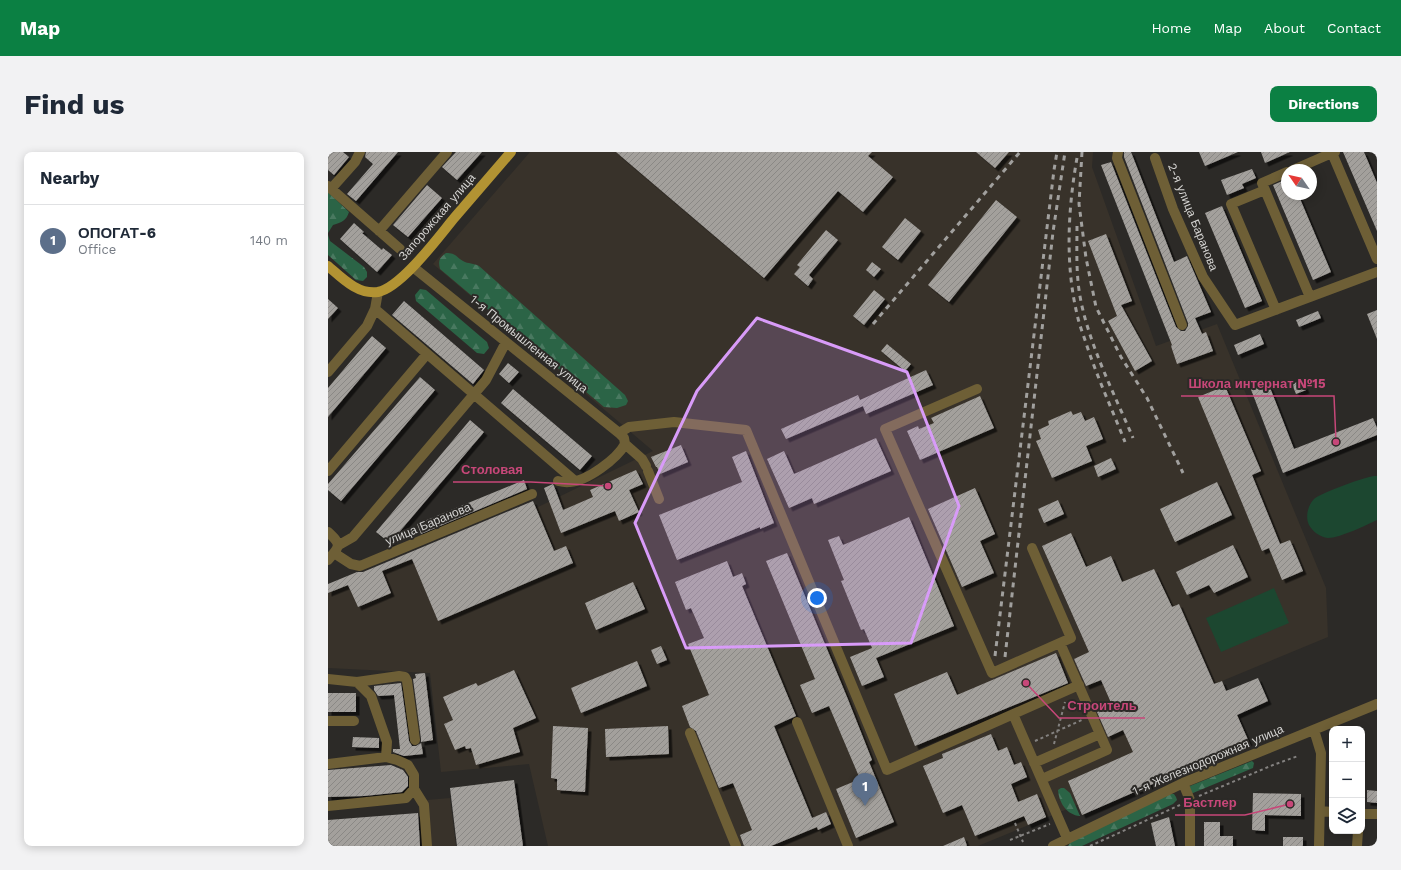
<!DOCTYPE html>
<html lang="en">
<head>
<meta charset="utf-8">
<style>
	body { margin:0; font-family:"Work Sans",sans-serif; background:#f2f2f3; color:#1f2937 }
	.controls { position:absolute; right:12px; bottom:12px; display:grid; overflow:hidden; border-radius:8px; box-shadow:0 2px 10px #0003 }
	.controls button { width:36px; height:36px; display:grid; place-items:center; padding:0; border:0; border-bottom:1px solid #e0e1e3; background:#fff; color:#1f2937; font:20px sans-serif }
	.compass { position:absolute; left:953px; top:12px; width:36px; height:36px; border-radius:50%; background:#fff; box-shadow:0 2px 10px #0003; rotate:304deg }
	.you { position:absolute; left:489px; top:446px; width:14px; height:14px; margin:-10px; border:3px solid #fff; border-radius:50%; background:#1a73e8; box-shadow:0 0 0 6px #1a73e833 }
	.badge { display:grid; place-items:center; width:26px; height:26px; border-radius:50%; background:#0b8043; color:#fff; font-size:13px; font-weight:700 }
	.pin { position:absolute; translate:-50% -33px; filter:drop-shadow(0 1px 2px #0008) }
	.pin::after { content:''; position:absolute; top:21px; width:14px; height:12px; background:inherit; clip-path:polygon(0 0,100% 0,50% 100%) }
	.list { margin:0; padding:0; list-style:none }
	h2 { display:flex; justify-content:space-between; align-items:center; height:52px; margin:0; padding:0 16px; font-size:17px }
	h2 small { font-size:13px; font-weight:400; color:#747a83 }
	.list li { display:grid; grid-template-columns:26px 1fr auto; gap:12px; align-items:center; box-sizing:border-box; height:72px; padding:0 16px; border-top:1px solid #e0e1e3 }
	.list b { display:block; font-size:15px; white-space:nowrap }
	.list p { margin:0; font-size:13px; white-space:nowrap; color:#747a83 }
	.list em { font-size:13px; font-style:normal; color:#747a83 }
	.icon { flex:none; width:22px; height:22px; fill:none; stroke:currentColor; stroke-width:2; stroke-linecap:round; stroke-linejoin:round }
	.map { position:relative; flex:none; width:1049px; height:694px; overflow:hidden; border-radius:8px }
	header { display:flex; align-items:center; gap:24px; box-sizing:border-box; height:56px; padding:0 20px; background:#0b8043; color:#fff }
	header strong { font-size:19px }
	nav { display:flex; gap:22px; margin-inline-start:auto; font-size:14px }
	.intro { display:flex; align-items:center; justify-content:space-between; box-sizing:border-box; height:96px; padding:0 24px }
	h1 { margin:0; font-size:28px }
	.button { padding:10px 18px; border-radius:8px; background:#0b8043; color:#fff; font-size:14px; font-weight:700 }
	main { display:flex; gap:24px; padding:0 24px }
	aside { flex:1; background:#fff; border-radius:8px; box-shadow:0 2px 10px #0003 }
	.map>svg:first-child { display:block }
</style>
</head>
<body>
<header>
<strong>Map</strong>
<nav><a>Home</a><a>Map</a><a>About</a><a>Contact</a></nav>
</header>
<div class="intro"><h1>Find us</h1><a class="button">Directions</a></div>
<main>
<aside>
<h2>Nearby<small></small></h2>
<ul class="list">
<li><span class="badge" style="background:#5c6f8a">1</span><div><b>ОПОГАТ-6</b><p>Office</p></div><em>140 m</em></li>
</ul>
</aside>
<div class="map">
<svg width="1049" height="694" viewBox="0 0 1049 694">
	<defs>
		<pattern id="forest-firs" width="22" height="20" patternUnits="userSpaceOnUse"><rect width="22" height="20" fill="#2b6446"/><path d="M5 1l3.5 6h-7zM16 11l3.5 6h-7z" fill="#497960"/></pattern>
		<pattern id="building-hatch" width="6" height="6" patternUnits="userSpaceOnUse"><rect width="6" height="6" fill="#a3a09c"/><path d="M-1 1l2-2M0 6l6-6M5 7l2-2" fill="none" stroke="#8a8885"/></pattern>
		<filter id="shadow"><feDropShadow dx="3.5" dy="3.5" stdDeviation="0" flood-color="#0009"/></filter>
	</defs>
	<rect width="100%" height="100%" fill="#2c2a27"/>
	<!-- built -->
	<path fill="#38322a" d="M 202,0 L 765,0 L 764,15 L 828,194 L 889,172 L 998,436 L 1000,485 L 894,529 L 921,590 L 754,663 L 749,653 L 650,694 L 220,694 L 201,612 L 113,620 L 102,521 L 0,516 L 0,441 L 208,356 L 325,299 L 105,112 Z
		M 122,646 L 128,694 L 84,694 L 102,692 L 99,648 Z"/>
	<!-- green -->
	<path fill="#1c4730" d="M 1046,324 L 1049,324 L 1049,368 C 1038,373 1012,386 1000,386 C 992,385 985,380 981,373 C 977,365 980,353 986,347 C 995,340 1034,326 1046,324 Z
		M 946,436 L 961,471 L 893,500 L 878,466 Z"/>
	<!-- forest -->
	<path fill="url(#forest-firs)" d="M 0,40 L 21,60 C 18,69 14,70 5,73 L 0,81 Z
		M 0,83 L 2,89 L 36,115 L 39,120 L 39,125 L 35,129 L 28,128 L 0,103 Z
		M 118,101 C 128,101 128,105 135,109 C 140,112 146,111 151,114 L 297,243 L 300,249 L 298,253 L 289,256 L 276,255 L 112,117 C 110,109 111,106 118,101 Z
		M 92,137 L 98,138 L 159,190 L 161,196 L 156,202 L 149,201 L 88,149 L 87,143 Z
		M 924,609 L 926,611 L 925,616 L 865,641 L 861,640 L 860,637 L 862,634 Z
		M 733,636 L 736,636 L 742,641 L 752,664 C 739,663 731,651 730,638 Z
		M 842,642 L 846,642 L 848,645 L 849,648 L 845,652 L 754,694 L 740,694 L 743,689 Z"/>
	<!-- building -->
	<path fill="url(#building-hatch)" filter="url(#shadow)" d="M 0,0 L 15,0 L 21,5 L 6,23 L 0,18 Z
		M 38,0 L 70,0 L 28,49 L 19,42 L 45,12 L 37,5 Z
		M 128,0 L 154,0 L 129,28 L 114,15 Z
		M 288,0 L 544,0 L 540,4 L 565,25 L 535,60 L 510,39 L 436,126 Z
		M 648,0 L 681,0 L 667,16 Z
		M 796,0 L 803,0 L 846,110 L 859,104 L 883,160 L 867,166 L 874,182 L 878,180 L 885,199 L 849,212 L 843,194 L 844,193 L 773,13 L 783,10 L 848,175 L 853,179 L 857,179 L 860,174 L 860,171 L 796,5 Z
		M 871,0 L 910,0 L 877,14 Z
		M 933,0 L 962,0 L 937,11 Z
		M 1015,0 L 1036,0 L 1049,31 L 1049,79 Z
		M 924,17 L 928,26 L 914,32 L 916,36 L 899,43 L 893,28 Z
		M 959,27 L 959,42 L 970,42 L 1003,120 L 985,128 L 945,33 Z
		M 99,33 L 114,46 L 80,85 L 65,73 Z
		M 668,48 L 689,65 L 621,150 L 600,133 Z
		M 894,54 L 934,149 L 917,156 L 877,61 Z
		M 577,66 L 593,79 L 570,108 L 554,95 Z
		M 26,71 L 36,80 L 34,81 L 54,98 L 55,96 L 64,103 L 49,120 L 12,87 Z
		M 498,78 L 510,88 L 481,123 L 485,127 L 480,134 L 466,122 L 472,115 L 469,113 Z
		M 778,82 L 804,149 L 793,153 L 824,209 L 807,219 L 780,169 L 789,164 L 760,89 Z
		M 544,110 L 553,117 L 546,125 L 538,118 Z
		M 546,138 L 557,147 L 536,173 L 525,164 Z
		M 0,147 L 10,156 L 0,167 Z
		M 76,149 L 156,218 L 145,232 L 64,163 Z
		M 1049,158 L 1049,187 L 1039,162 Z
		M 990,159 L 993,166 L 971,175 L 968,168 Z
		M 932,182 L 936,192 L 910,203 L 906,193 Z
		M 44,184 L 58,196 L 0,265 L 0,236 Z
		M 559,192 L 583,212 L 577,219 L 553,199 Z
		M 180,211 L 191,220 L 181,231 L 171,222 Z
		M 598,218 L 605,233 L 538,262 L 535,254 L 458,287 L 453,277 L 530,243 L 532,248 Z
		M 92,225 L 107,238 L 13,349 L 0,338 L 0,332 Z
		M 939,228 L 966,297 L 1045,266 L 1049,276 L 1049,283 L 955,321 L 922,235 Z
		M 974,228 L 978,238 L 968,242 L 964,232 Z
		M 897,234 L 933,319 L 924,323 L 952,392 L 962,388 L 975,419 L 954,428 L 941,396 L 934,399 L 870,245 Z
		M 185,237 L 264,304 L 252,318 L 173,251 Z
		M 652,244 L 666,276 L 592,308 L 579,279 L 590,274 L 591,277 L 606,271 L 603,266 Z
		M 743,259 L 745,263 L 753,260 L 757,269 L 766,265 L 775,287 L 758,294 L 764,309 L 724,326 L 708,289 L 713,287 L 710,278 L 721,273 L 720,269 Z
		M 142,268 L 156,280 L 62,391 L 48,380 Z
		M 548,286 L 563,319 L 486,352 L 484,346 L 461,356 L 439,307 L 456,299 L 466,322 Z
		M 353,293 L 360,310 L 332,322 L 329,315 L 328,315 L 323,305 Z
		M 418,299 L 446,371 L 432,377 L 432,375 L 349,408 L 331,363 L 414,330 L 404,305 Z
		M 783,306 L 788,317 L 770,325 L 766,314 Z
		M 308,318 L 315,332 L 301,338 L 311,360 L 291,369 L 287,359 L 233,381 L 216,336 L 225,332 L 226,334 L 235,358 L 265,345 L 262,338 Z
		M 196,328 L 199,337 L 93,382 L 89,372 Z
		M 889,330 L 904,363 L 847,390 L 832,357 Z
		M 647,336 L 667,382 L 652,389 L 666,421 L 634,435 L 600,357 Z
		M 730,348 L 736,362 L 716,371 L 710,357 Z
		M 205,349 L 226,399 L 238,394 L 245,411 L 110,469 L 84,407 L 54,419 L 63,441 L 30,455 L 20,433 L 0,441 L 0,432 L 29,420 L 35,420 Z
		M 581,365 L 626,474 L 548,506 L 556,525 L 534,534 L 522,505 L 544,496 L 536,477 L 533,478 L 513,429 L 516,428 L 500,388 L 511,384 L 515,393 Z
		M 743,381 L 758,415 L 783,404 L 794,430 L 826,417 L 844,455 L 851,452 L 886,532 L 894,529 L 898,539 L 930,526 L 940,549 L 909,563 L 921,590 L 754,663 L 740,629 L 805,600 L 795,578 L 780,585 L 769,560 L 784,553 L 773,528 L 758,534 L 746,507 L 761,500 L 714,394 Z
		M 905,393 L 920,425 L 886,441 L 881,433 L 859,443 L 848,420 Z
		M 459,401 L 519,545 L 544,608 L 541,610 L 566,670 L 528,686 L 508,637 L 532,627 L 501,554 L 484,561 L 472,533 L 487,527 L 438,409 Z
		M 399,409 L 405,425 L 414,421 L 418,432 L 414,434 L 468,564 L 446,574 L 484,666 L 498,660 L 503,672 L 490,678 L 489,675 L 443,694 L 416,694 L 412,683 L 424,678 L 405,631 L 391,636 L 368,579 L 362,575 L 354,554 L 381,543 L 360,492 L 376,486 L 363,456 L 358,458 L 347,430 Z
		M 305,430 L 317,457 L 268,478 L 257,451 Z
		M 333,494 L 339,508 L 329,512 L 323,498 Z
		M 728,501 L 740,531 L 587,594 L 566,542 L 619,520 L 629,543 Z
		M 309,509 L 319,534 L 253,561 L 243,536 Z
		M 186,518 L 208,566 L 185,576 L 192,600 L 148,613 L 143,596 L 138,597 L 137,594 L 127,598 L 116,572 L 125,568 L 115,545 L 148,531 L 150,534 Z
		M 97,521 L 105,588 L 93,590 L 95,602 L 76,604 L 65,600 L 65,597 L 72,597 L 66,543 L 50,544 L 46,538 L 46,534 L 73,531 L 81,589 L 84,594 L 88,594 L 93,591 L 93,587 L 85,527 L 88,526 L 87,522 Z
		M 0,541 L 28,541 L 28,560 L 0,560 Z
		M 225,574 L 260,576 L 257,640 L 229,638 L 229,627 L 223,626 Z
		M 340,574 L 341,602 L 278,605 L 277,577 Z
		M 663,582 L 670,599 L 679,595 L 686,613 L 693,610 L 699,625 L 683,632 L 690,650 L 709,642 L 718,665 L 700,673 L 696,664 L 647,684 L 634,653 L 615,661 L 595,614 L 615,606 L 614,602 Z
		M 25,585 L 51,586 L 51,596 L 24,595 Z
		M 63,613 L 75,618 L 80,625 L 80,634 L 74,640 L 36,644 L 0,645 L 0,618 Z
		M 186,628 L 195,694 L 129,694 L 122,636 Z
		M 1039,638 L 1049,639 L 1049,651 L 1039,650 Z
		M 925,641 L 973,642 L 973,664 L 937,663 L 937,679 L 924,678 Z
		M 90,661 L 92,694 L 0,694 L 0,668 Z
		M 841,665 L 847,694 L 828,694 L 823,671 Z
		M 876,670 L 892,670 L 892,684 L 905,684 L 905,694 L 876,694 Z
		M 636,685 L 639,694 L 615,694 Z
		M 955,685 L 975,685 L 975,694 L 955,694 Z"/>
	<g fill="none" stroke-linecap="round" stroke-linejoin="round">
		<!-- path -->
		<path stroke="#848280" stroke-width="2" stroke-dasharray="3 3" stroke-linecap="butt" d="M 707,589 L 756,567
			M 726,592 L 737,550
			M 871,644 L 945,613 L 970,604
			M 687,671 L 695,690
			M 682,688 L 722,672
			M 762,694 L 852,653"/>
		<!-- minor -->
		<path stroke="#6e5f36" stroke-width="10" d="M 790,0 L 789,6 L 854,173
			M 1007,0 L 1004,1 L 1049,107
			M 827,6 L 845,57 L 875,125 L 907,173 L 1049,120
			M 965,18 L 1004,1
			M 0,34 L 72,97
			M 3,37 L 27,10 L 32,0
			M 937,38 L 934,31 L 959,20
			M 51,79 L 119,0
			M 85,115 L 291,281 L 296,286 L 297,292
			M 47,157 L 247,329
			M 948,158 L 903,52 L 937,38 L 982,145
			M 0,220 L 39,174 L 47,157 L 50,140
			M 649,237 L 557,277 L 664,521 L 743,486 L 704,396
			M 291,281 L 301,275 L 346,270 L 418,278 L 559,618 L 751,533
			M 297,292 L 314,307 L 318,314
			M 0,319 L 99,202
			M 320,319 L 331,347
			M 230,329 C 234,330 238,331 242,330 C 259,329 289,307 297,292
			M 0,380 C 14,393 12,394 0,408
			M 11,393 L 25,385 L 158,228 L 178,190
			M 6,401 L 23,412 L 32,414 L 204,342
			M 0,527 L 29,530 L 43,544 L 59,590 L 58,605
			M 29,530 L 71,524 L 77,525 L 79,529 L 87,588
			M 685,562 L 739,686
			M 0,569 L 26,569
			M 469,570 L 520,694
			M 986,578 L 993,601 L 991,694
			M 362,581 L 408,694
			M 706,611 L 772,582
			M 0,612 L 58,605 L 69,608 L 80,613 L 86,623 L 86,637 L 78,646 L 0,654
			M 714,627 L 779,598 L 732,491
			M 855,631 L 862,648 L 862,694
			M 86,637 L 96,653 L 99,694
			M 992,659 L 1004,660
			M 1034,662 L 1049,662
			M 725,694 L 855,631 L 1049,552
			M 1029,694 L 1030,679"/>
		<!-- major -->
		<path stroke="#b29333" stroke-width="10" d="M 0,114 C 14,126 30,143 50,140 C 74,135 111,84 127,65 C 146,43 164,22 183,0"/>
		<!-- rail -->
		<path stroke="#a1a09e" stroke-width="3" stroke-dasharray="5 5" stroke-linecap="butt" d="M 754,0 L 751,52 L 758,106 L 768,155 L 793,205 L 819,246 L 855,321
			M 749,6 C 740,56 737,112 749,162 C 751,172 755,182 758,191 C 769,225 784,257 797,290
			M 749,74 C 749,95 748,116 751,138 C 758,187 786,241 805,286
			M 545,172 L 692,0
			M 667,504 L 726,18 L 729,0
			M 677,505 L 725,80 L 737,0"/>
	</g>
	<!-- marked area -->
	<path fill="#d89bf8" fill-opacity="0.2" stroke="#d89bf8" stroke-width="3" stroke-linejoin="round" d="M 429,166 L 579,220 L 631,354 L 583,491 L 358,496 L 307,371 L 369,239 Z"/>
	<g text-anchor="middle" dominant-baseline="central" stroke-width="4" stroke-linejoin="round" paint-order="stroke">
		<!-- street labels -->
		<g font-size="12" fill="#d5d4d2" stroke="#2c2a27">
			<text transform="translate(109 65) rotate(-49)">Запорожская улица</text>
			<text transform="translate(865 65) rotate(68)">2-я улица Баранова</text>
			<text transform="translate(201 192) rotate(39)">1-я Промышленная улица</text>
			<text transform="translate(100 372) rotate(-23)">улица Баранова</text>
			<text transform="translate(880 608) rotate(-23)">1-я Железнодорожная улица</text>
		</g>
	</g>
	<!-- callouts -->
	<path fill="none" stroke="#c74779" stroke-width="1.5" d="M1008 290L1006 244H853M280 334L203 330H125M698 531L731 566H817M962 652L917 663H847"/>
	<g fill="#c74779" stroke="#2c2a27" stroke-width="1.5">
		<circle cx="1008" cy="290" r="4"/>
		<circle cx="280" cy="334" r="4"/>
		<circle cx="698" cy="531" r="4"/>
		<circle cx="962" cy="652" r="4"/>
	</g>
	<g font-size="13" text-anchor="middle" font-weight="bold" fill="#c74779" stroke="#2c2a27" stroke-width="4" stroke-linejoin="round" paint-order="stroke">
		<text x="929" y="236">Школа интернат №15</text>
		<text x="164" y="322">Столовая</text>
		<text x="774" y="558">Строитель</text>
		<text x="882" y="655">Бастлер</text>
	</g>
</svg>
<div class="controls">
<button>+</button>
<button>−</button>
<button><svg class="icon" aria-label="layers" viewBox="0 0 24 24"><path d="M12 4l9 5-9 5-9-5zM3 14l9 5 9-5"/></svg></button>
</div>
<svg class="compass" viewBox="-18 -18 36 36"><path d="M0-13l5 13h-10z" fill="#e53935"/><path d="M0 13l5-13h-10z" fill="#747a83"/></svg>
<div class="you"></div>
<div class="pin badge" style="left:537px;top:654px;background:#5c6f8a">1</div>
</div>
</main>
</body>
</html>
